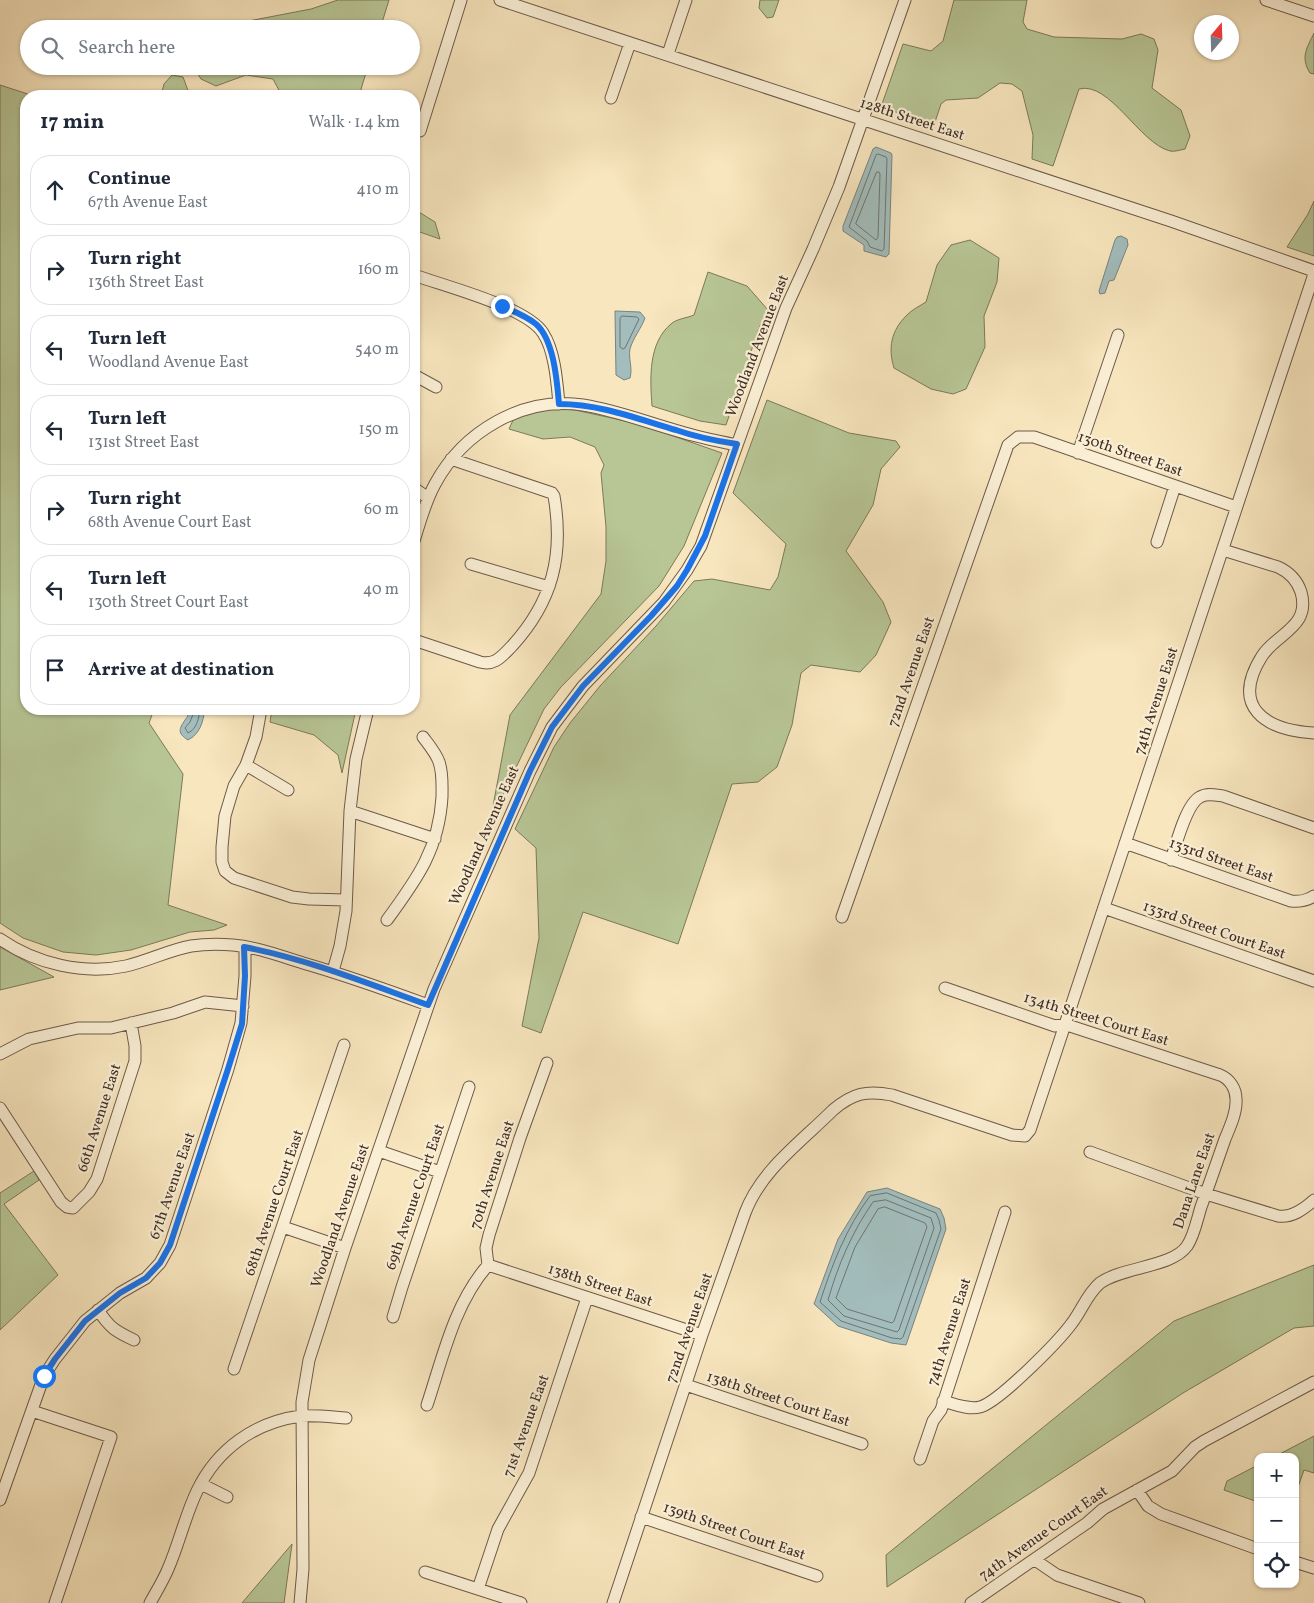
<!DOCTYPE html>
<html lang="en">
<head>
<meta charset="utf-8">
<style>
	body { margin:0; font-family:Vollkorn,serif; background:#f2f2f3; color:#1f2937 }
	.controls { position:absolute; right:15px; bottom:15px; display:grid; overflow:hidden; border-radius:10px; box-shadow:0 1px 4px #0004 }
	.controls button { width:45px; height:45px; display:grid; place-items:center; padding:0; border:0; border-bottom:1px solid #e0e1e3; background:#fff; color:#1f2937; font:25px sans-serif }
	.compass { position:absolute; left:1194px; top:15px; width:45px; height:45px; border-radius:50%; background:#fff; box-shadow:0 1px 4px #0004; rotate:19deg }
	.stop { position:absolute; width:15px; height:15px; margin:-11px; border:4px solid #1a73e8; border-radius:50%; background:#fff }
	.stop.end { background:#1a73e8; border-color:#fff; box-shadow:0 1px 5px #0008 }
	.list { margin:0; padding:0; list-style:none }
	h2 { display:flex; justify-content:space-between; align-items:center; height:65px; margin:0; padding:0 20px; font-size:21px }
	h2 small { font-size:16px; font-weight:400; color:#747a83 }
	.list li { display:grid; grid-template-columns:32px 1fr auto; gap:15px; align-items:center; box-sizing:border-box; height:70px; margin:0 10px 10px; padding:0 10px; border:1px solid #e0e1e3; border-radius:20px }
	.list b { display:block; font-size:19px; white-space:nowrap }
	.list p { margin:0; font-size:16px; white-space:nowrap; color:#747a83 }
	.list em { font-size:16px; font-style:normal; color:#747a83 }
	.icon { flex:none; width:28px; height:28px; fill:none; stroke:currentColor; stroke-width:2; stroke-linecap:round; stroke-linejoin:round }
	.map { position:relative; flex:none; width:1314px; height:1603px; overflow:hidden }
	.search { position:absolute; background:#fff; box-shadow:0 1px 4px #0004; left:20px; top:20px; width:400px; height:55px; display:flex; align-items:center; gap:12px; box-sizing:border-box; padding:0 18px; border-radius:28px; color:#747a83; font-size:19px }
	.panel { position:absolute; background:#fff; box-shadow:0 1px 4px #0004; left:20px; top:90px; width:400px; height:625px; border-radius:20px }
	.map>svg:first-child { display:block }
</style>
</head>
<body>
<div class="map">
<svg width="1314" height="1603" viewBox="0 0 1314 1603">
	<rect width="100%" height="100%" fill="#f8e6be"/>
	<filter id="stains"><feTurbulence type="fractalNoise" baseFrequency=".004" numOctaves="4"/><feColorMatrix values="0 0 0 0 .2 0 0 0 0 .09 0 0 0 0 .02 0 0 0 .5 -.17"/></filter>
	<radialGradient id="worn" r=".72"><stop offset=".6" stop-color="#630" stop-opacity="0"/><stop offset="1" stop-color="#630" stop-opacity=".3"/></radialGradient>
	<!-- green -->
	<path fill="#b8c696" stroke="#7c795c" d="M 338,0 L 389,0 L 380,29 L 207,29 L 311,9 Z
		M 760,0 L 779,0 L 773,17 L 767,18 L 759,8 Z
		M 954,0 L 1027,0 L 1023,22 L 1027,29 L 1054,37 L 1122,39 L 1141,34 L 1154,39 L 1158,50 L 1152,88 L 1181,110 L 1190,136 L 1185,149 C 1180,150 1174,152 1170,151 C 1139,143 1110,81 1079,89 L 1053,166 L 1032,159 L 1033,135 L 1022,91 L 1012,84 L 1000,83 L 978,98 L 946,100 L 941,104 L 934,125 L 881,107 L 903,44 L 931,51 L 943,41 Z
		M 1314,33 L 1314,74 L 1310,73 C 1300,57 1307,48 1314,33 Z
		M 193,66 L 368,66 L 359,96 L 280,96 L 281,94 L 273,79 L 246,75 L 216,86 L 201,79 Z
		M 172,75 L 183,77 L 190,96 L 161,96 L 164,84 Z
		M 0,85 L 34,96 L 26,96 L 26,709 L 157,709 L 153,712 L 149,723 L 183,774 L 168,905 L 227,925 L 214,930 L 190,932 L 131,950 L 96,955 L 63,952 L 23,938 L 0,923 Z
		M 1314,201 L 1314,256 L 1287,247 L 1308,214 Z
		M 414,209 L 435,222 L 440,239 L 414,230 Z
		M 970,240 L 999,258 L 997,282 L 984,316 L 985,347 L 966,389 L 953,394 L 931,389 L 894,368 C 888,348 891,331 906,316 C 911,310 920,306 926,302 L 937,265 L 951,245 Z
		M 708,272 L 747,286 L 768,310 L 759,328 L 726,425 L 700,421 L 652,406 C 650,379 648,343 671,324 C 676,319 687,318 694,315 Z
		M 767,400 L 849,433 L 896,441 L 900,447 L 881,469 L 873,505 L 846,551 L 883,602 L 891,622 L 876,655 L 860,672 L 811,665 L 801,673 L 792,725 L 777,767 L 758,782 L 732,784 L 678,944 L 583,912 L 541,1033 L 522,1026 L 539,938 L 536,848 L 515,829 L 554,747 L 570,723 L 600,686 L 656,626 L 694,581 L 712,579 L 770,590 L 778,577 L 786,544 L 733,493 Z
		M 548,408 L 575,410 L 639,424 L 722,453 L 684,546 L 659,586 L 561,687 L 544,709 L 490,822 L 510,715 L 601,594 L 606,561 L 606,527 L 601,473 L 604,465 L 595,447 L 570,437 L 543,439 L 509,429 L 514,418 Z
		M 272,709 L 356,709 L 342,773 L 338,755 L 314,735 L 270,722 Z
		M 0,947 L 54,977 L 0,990 Z
		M 34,1171 L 39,1180 L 4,1204 L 58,1275 L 0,1330 L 0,1193 Z
		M 1314,1265 L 1314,1326 L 1294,1328 L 1183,1393 L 887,1587 L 886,1555 L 1174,1321 Z
		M 1314,1436 L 1314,1473 L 1304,1470 L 1298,1487 L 1295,1486 L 1295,1457 L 1274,1457 Z
		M 1258,1465 L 1258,1502 L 1224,1490 L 1227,1481 Z
		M 292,1544 L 284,1603 L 242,1603 Z"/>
	<!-- water -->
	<path fill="#a2bdbc" stroke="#7a837f" d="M 876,147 L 891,153 L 892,155 L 889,254 L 886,257 L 864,251 L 864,245 L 843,231 L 843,226 L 873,149 Z
		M 1121,236 L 1127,239 L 1128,245 L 1114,280 L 1109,281 L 1105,293 L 1100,294 L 1099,291 L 1115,240 L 1117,237 Z
		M 615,311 L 640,312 L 645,318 C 641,329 633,338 630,349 C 628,358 633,368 630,378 L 624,380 L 616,375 Z
		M 191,709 L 205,709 C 203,722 200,734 188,740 C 177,733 179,729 185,720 C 188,717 189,712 191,709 Z
		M 887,1188 L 940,1209 L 944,1218 L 946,1229 L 906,1345 L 891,1343 L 838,1326 L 814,1304 L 838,1239 L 867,1192 Z"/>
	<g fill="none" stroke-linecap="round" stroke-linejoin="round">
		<!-- shore -->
		<path stroke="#707470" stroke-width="1" d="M 878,154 L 886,157 L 887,159 L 884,249 L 882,251 L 870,247 L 867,241 L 849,227 L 876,155 Z
			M 877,172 L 879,172 L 880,174 L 878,237 L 876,240 L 856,224 Z
			M 622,316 L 637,317 L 639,319 L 625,348 L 623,349 L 620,347 L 620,319 Z
			M 195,709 L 190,722 L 185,728 L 188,733 C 197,729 199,718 200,709
			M 887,1193 L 936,1213 L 939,1220 L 941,1229 L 903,1337 L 901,1339 L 892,1338 L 841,1321 L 820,1302 C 832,1265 846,1228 870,1196 Z
			M 886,1200 L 931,1218 L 934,1228 L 899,1330 L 897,1332 L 844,1316 L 828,1300 C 838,1265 852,1232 873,1202 Z
			M 885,1207 L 925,1223 L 927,1227 L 894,1321 L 892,1323 L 847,1309 L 836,1298 L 855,1247 L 878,1209 Z"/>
		<!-- minor casing -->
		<g stroke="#6d5a4a" stroke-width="13">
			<path id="minor" d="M 500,0 L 1171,221 L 1314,271
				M 1266,0 L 1314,16
				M 668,54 L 686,0
				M 611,98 L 630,43
				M 420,131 L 461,0
				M 414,275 C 444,286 527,307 543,333 C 555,351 557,383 559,404
				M 414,375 L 436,387
				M 1078,453 L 1118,335
				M 414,488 L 428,498
				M 414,541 C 420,522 425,502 435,484 C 463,432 522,396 583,405 C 615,410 646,422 678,431 C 697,437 717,441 737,445
				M 1157,542 L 1175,486
				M 1223,550 L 1278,567 C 1289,572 1297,580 1301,592 C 1311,627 1277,633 1262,656 C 1230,707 1265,730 1314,733
				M 471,564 L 549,587
				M 414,640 L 480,662 C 495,666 502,656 512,646 C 553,601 564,555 554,496 L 552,493 L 451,459
				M 261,709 L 256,737 L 246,765 L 234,786 L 225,816 L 222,847 L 222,862 L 225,871 L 234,878 L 292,897 L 309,899 L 346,900
				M 246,765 L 288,790
				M 350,811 L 435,839
				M 1125,843 L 1291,901 C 1300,902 1306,901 1314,896
				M 1171,860 C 1176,845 1186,804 1200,797 C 1207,793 1215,795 1223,796 L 1314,828
				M 1104,908 L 1314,981
				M 842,917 L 1008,445 L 1018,437 L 1034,437 L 1236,507
				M 387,920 C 417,879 439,849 442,797 C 442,785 443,773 439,762 C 436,753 429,745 423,737
				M 0,939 C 36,964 84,975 126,966 C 148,961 169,950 191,946 C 205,944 220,944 233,945 C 257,947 280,956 303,963 C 345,975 387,990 428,1005
				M 333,971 L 340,946 L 346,911 L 350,811 L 356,759 L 368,709
				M 0,1054 L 29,1039 L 78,1028 L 111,1028 L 173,1013 L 205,1002 L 243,1006
				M 0,1108 L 61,1202 L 67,1207 L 73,1208 L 89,1192 L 97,1179 L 135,1061 L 135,1046 L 131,1023
				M 379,1151 L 440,1172
				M 1090,1152 L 1206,1194 L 1278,1216 C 1292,1218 1304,1209 1314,1200
				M 283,1227 L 345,1248
				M 488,1265 L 702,1335
				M 488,1265 L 486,1248 L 489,1235 L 520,1138 L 547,1063
				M 98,1310 C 110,1328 115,1331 134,1340
				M 393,1317 L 402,1287 L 469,1087
				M 234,1369 L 344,1045
				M 686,1385 L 862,1444
				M 943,1401 C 954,1404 968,1410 980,1407 C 999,1402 1059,1341 1072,1323 C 1082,1310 1087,1294 1100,1283 C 1122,1267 1173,1267 1187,1246 C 1194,1236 1197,1220 1201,1207 C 1209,1185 1217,1162 1225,1139 C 1230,1127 1237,1112 1236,1099 C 1236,1089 1230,1079 1220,1075 L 1064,1024 L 1055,1026 L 945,988
				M 427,1405 C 443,1357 454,1304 488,1265
				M 32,1411 L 111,1437 L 55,1603
				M 920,1459 L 933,1421 L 941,1410 L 1005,1212
				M 201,1484 L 227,1497
				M 1137,1490 L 1148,1506 L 1161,1514 L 1258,1549
				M 0,1500 L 44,1376 L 55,1359 L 85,1321 L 120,1293 L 146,1278 L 160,1263 L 170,1245 L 228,1069 L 241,1023 L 245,976 L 245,947
				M 641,1517 L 817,1576
				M 1035,1560 L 1057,1575 L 1139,1603
				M 1295,1562 L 1314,1568
				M 425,1572 L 521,1603
				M 478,1589 L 498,1529 L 529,1473 L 587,1298
				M 150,1603 C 156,1592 163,1581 168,1569 C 179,1544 185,1516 197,1491 C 217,1449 255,1422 301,1416 C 315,1415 332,1417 346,1418
				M 300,1603 L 303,1569 L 302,1402 L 309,1360 L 345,1248 L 434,989 L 530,771 L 552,727 L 583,686 L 664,602 L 687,570 L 701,546 L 786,308 L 813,249 L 839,187 L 905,0
				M 613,1603 L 702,1335 L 745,1213 C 761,1170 801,1142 833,1110 C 853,1093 867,1090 892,1095 L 1012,1135 L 1025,1136 L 1030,1130 L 1314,274
				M 971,1603 L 1068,1536 L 1087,1523 L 1103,1509 L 1172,1471 L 1195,1447 L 1204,1441 L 1314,1382"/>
		</g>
		<!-- minor -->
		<use href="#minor" stroke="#faefd5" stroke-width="11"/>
	</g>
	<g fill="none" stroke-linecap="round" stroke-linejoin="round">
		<!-- route -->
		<path stroke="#1a73e8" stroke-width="6" d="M 44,1376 L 55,1359 L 85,1321 L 120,1293 L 146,1278 L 160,1263 L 170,1245 L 228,1069 L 242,1024 L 245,976 L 244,947 C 307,959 369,984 428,1005 L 530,771 L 552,727 L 583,686 L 651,616 L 677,586 L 687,570 L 705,536 L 737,444 C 716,441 696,437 676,430 C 638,419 600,404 559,404 C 557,381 554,340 536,324 C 526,316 513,311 502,306"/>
	</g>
	<g text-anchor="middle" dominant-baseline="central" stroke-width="4.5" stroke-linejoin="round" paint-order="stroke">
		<!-- street labels -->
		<g font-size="15" fill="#3f2c23" stroke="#faefd5">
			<text transform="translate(912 120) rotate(18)">128th Street East</text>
			<text transform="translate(758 346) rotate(-69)">Woodland Avenue East</text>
			<text transform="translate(1130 455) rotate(19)">130th Street East</text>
			<text transform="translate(912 672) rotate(-71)">72nd Avenue East</text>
			<text transform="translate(1157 701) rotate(-72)">74th Avenue East</text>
			<text transform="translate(485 836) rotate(-66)">Woodland Avenue East</text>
			<text transform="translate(1221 861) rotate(19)">133rd Street East</text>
			<text transform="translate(1214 931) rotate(19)">133rd Street Court East</text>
			<text transform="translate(1096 1020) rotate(17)">134th Street Court East</text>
			<text transform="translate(100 1118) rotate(-72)">66th Avenue East</text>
			<text transform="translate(493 1175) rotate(-72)">70th Avenue East</text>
			<text transform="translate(1195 1181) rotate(-71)">Dana Lane East</text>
			<text transform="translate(173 1186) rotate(-71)">67th Avenue East</text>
			<text transform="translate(416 1197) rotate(-71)">69th Avenue Court East</text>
			<text transform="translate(275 1203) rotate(-71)">68th Avenue Court East</text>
			<text transform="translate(341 1216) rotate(-71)">Woodland Avenue East</text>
			<text transform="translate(600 1286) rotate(18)">138th Street East</text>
			<text transform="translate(690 1328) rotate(-71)">72nd Avenue East</text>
			<text transform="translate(950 1332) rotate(-72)">74th Avenue East</text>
			<text transform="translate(778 1400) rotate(18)">138th Street Court East</text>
			<text transform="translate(527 1426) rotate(-70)">71st Avenue East</text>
			<text transform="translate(734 1532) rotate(19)">139th Street Court East</text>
			<text transform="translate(1044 1534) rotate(-35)">74th Avenue Court East</text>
		</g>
	</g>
	<rect width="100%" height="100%" filter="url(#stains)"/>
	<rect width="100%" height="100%" fill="url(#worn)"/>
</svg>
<div class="controls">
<button>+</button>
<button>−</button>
<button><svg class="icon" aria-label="locate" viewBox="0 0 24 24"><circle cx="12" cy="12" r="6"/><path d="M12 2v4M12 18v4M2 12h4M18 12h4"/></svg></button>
</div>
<svg class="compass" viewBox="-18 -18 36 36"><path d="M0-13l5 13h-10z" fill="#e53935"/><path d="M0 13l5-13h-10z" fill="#747a83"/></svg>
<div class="stop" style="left:44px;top:1376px"></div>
<div class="stop end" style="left:502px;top:306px"></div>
<div class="search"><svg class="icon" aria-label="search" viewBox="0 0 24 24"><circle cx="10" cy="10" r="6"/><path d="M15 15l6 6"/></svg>Search here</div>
<section class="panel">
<h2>17 min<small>Walk · 1.4 km</small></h2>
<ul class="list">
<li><svg class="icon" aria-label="ahead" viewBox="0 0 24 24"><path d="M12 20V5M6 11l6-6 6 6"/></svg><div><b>Continue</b><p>67th Avenue East</p></div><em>410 m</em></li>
<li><svg class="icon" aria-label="right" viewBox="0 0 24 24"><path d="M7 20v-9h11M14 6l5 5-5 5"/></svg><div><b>Turn right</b><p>136th Street East</p></div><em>160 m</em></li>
<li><svg class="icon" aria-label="left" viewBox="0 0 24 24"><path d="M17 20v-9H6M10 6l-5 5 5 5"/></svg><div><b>Turn left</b><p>Woodland Avenue East</p></div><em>540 m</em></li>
<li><svg class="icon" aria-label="left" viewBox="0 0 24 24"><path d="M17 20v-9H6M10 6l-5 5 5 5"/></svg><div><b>Turn left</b><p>131st Street East</p></div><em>150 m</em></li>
<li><svg class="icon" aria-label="right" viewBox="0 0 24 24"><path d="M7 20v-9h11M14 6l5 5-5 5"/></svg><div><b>Turn right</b><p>68th Avenue Court East</p></div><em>60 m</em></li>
<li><svg class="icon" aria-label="left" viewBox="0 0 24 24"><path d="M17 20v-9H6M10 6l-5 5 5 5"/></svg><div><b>Turn left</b><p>130th Street Court East</p></div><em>40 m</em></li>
<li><svg class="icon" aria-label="arrive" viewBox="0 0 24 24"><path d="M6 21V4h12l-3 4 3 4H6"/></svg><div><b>Arrive at destination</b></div></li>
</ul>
</section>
</div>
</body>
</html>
